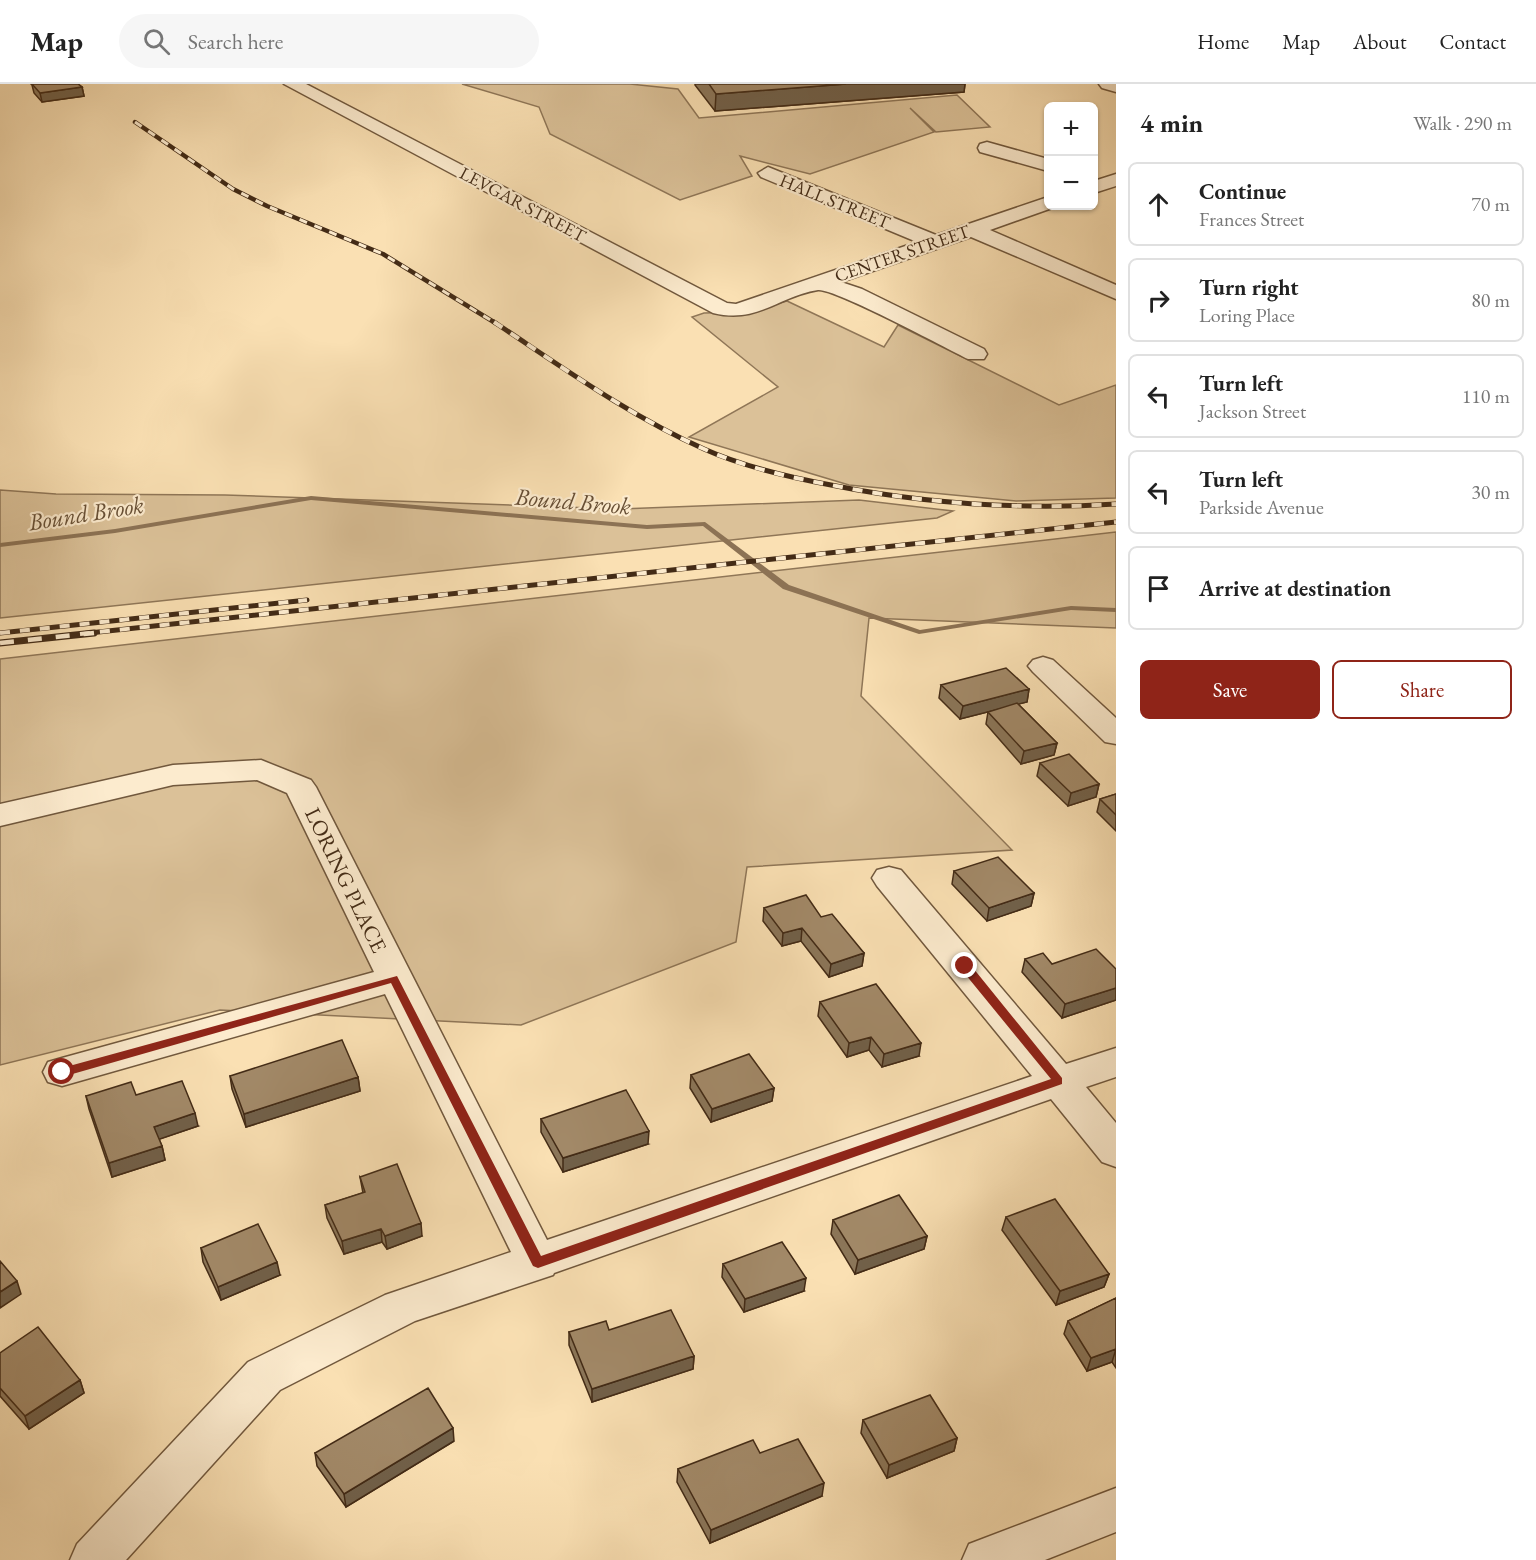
<!DOCTYPE html>
<html lang="en">
<head>
<meta charset="utf-8">
<style>
	body { margin:0; font-family:"EB Garamond",serif; background:#f6f6f6; color:#222 }
	.controls { position:absolute; right:18px; top:18px; display:grid; overflow:hidden; border-radius:9px; box-shadow:0 2px 4px #0004 }
	.controls button { width:54px; height:54px; display:grid; place-items:center; padding:0; border:0; border-bottom:2px solid #e0e0e0; background:#fff; color:#222; font:30px sans-serif }
	.stop { position:absolute; width:18px; height:18px; margin:-14px; border:4px solid #8f2418; border-radius:50%; background:#fff }
	.stop.end { background:#8f2418; border-color:#fff; box-shadow:0 2px 6px #0008 }
	.list { margin:0; padding:0; list-style:none }
	h2 { display:flex; justify-content:space-between; align-items:center; height:78px; margin:0; padding:0 24px; font-size:26px }
	h2 small { font-size:20px; font-weight:400; color:#767676 }
	.list li { display:grid; grid-template-columns:39px 1fr auto; gap:18px; align-items:center; box-sizing:border-box; height:84px; margin:0 12px 12px; padding:0 12px; border:2px solid #e0e0e0; border-radius:9px }
	.list b { display:block; font-size:22px; white-space:nowrap }
	.list p { margin:0; font-size:20px; white-space:nowrap; color:#767676 }
	.list em { font-size:20px; font-style:normal; color:#767676 }
	.actions { display:flex; gap:12px; padding:18px 24px }
	.actions a { flex:1; padding:14px 0; border:2px solid #8f2418; border-radius:9px; text-align:center; font-size:21px; color:#8f2418 }
	.actions .main { background:#8f2418; color:#fff }
	.icon { flex:none; width:33px; height:33px; fill:none; stroke:currentColor; stroke-width:2; stroke-linecap:round; stroke-linejoin:round }
	.map { position:relative; flex:none; width:1116px; height:1476px; overflow:hidden }
	header { display:flex; align-items:center; gap:36px; box-sizing:border-box; height:84px; padding:0 30px; background:#fff; border-bottom:2px solid #e0e0e0 }
	header strong { font-size:28px }
	nav { display:flex; gap:33px; margin-inline-start:auto; font-size:21px }
	.search { width:420px; height:54px; background:#f6f6f6; display:flex; align-items:center; gap:15px; box-sizing:border-box; padding:0 21px; border-radius:33px; color:#767676; font-size:22px }
	main { display:flex }
	aside { flex:1; background:#fff }
	.map>svg:first-child { display:block }
</style>
</head>
<body>
<header>
<strong>Map</strong>
<div class="search"><svg class="icon" aria-label="search" viewBox="0 0 24 24"><circle cx="10" cy="10" r="6"/><path d="M15 15l6 6"/></svg>Search here</div>
<nav><a>Home</a><a>Map</a><a>About</a><a>Contact</a></nav>
</header>
<main>
<div class="map">
<svg width="1116" height="1476" viewBox="0 0 1116 1476">
	<rect width="100%" height="100%" fill="#fae0b3"/>
	<filter id="stains"><feTurbulence type="fractalNoise" baseFrequency=".00333" numOctaves="4"/><feColorMatrix values="0 0 0 0 .2 0 0 0 0 .09 0 0 0 0 .02 0 0 0 .5 -.17"/></filter>
	<radialGradient id="worn" r=".72"><stop offset=".6" stop-color="#630" stop-opacity="0"/><stop offset="1" stop-color="#630" stop-opacity=".3"/></radialGradient>
	<!-- green -->
	<path fill="#dbc198" stroke="#8f7657" stroke-width="1.5" d="M 462,0 L 630,0 L 678,5 L 699,34 L 957,11 L 990,43 L 936,48 L 910,24 L 934,48 L 810,90 L 740,72 L 752,92 L 680,116 L 550,50 L 539,23 Z
		M 787,217 L 884,263 L 898,241 L 1059,321 L 1116,301 L 1116,414 L 1016,417 L 849,401 L 689,353 L 778,303 L 692,233 L 704,229 L 745,228 Z
		M 0,406 L 56,410 L 225,411 L 620,425 L 859,416 L 953,427 L 937,434 L 0,534 Z
		M 1116,448 L 1116,544 L 869,534 L 861,612 L 1012,766 L 747,783 L 736,858 L 521,941 L 220,926 L 0,981 L 0,575 Z"/>
	<g fill="none" stroke-linecap="round" stroke-linejoin="round">
		<!-- stream -->
		<path fill="#8c7254" fill-rule="evenodd" d="M 311,412 L 647,441 L 705,438 L 789,501 L 920,546 L 1071,522 L 1116,524 L 1116,528 L 1071,526 L 919,550 L 783,505 L 703,442 L 647,445 L 311,416 L 115,449 L 0,463 L 0,459 L 115,445 Z"/>
		<!-- minor casing -->
		<g stroke="#71583d" stroke-width="3">
			<path id="minor" d="M 284,0 L 306,0 L 727,219 L 736,220 L 917,158 L 761,93 L 758,89 L 768,83 L 936,151 L 1048,113 L 1048,122 L 1055,123 L 990,146 L 1116,201 L 1116,215 L 971,153 L 841,198 L 862,205 L 984,265 L 987,270 L 984,275 L 968,275 C 946,264 834,204 818,206 C 778,212 759,240 713,229 Z
				M 1099,0 L 1116,0 L 1116,8 L 1102,4 Z
				M 987,58 L 1048,75 L 1048,87 L 980,68 L 978,64 L 980,60 Z
				M 1116,90 L 1116,102 L 1094,109 L 1094,97 Z
				M 1043,573 L 1053,576 L 1116,634 L 1116,660 L 1105,658 L 1033,588 L 1028,582 L 1033,576 Z
				M 261,676 L 311,696 L 316,703 L 547,1156 L 1032,992 L 877,802 L 872,794 L 877,786 L 889,783 L 901,786 L 1066,980 L 1116,964 L 1116,993 L 1086,1003 L 1116,1039 L 1116,1083 L 1102,1078 L 1051,1015 L 554,1189 L 553,1191 L 415,1237 L 280,1306 L 126,1476 L 70,1476 L 77,1460 L 248,1278 L 385,1211 L 511,1168 L 385,910 L 62,1002 L 48,998 L 43,988 L 48,978 L 62,974 L 374,888 L 287,709 L 257,696 L 173,701 L 0,742 L 0,720 L 173,681 Z
				M 1116,1404 L 1116,1448 L 1045,1476 L 962,1476 L 969,1460 Z"/>
		</g>
		<!-- minor -->
		<use href="#minor" fill="#fcebce" fill-rule="evenodd"/>
		<!-- rail-far2 casing -->
		<g stroke="#432b16" stroke-width="4.5">
			<path id="rail-far2" d="M 135,38 L 233,105 L 267,122 L 383,170 L 497,240"/>
		</g>
		<!-- rail-far1 casing -->
		<g stroke="#432b16" stroke-width="5">
			<path id="rail-far1" d="M 494,238 C 562,283 630,332 704,365 C 744,383 788,393 831,401 C 926,420 1020,426 1116,420
				M 0,549 L 307,516
				M 80,550 L 1116,438"/>
		</g>
		<!-- rail casing -->
		<g stroke="#432b16" stroke-width="7">
			<path id="rail" d="M 0,559 L 94,549"/>
		</g>
		<!-- rail-far2 -->
		<use href="#rail-far2" stroke="#fcebce" stroke-width="3" stroke-dasharray="8" stroke-linecap="butt"/>
		<!-- rail-far1 -->
		<use href="#rail-far1" stroke="#fcebce" stroke-width="4" stroke-dasharray="10" stroke-linecap="butt"/>
		<!-- rail -->
		<use href="#rail" stroke="#fcebce" stroke-width="4.5" stroke-dasharray="14" stroke-linecap="butt"/>
	</g>
	<!-- wall -->
	<path fill="#8b7659" stroke="#432b16" stroke-width="1.5" d="M 31,0 L 78,0 L 82,3 L 84,12 L 42,18 L 34,9 L 32,1 Z
		M 695,0 L 965,0 L 964,8 L 715,27 L 695,1 Z
		M 941,601 L 1029,605 L 1027,618 L 1018,620 L 1057,659 L 1054,671 L 1021,680 L 986,640 L 988,628 L 991,627 L 960,635 L 939,614 Z
		M 1040,679 L 1099,700 L 1096,713 L 1068,722 L 1037,692 Z
		M 1116,710 L 1116,747 L 1097,728 L 1100,715 Z
		M 954,787 L 1034,809 L 1031,822 L 987,837 L 952,800 Z
		M 764,824 L 821,833 L 864,869 L 862,882 L 829,893 L 801,857 L 782,862 L 763,837 Z
		M 1025,875 L 1052,880 L 1116,885 L 1116,916 L 1062,934 L 1022,888 Z
		M 820,918 L 919,972 L 882,983 L 869,966 L 847,973 L 818,932 Z
		M 691,991 L 774,1004 L 772,1017 L 711,1038 L 690,1004 Z
		M 230,992 L 358,993 L 360,1007 L 246,1043 L 232,1005 Z
		M 86,1012 L 198,1042 L 159,1055 L 162,1062 L 165,1076 L 112,1093 L 89,1025 Z
		M 541,1035 L 648,1060 L 563,1088 L 541,1048 Z
		M 360,1093 L 422,1152 L 387,1165 L 382,1158 L 344,1170 L 327,1134 L 325,1121 L 363,1109 Z
		M 1006,1133 L 1109,1190 L 1104,1203 L 1056,1221 L 1002,1146 Z
		M 833,1136 L 927,1152 L 924,1165 L 855,1190 L 831,1150 Z
		M 201,1164 L 280,1191 L 221,1216 L 203,1178 Z
		M 723,1180 L 804,1207 L 744,1228 L 722,1193 Z
		M 1116,1214 L 1116,1284 L 1112,1278 L 1087,1287 L 1064,1250 L 1068,1237 Z
		M 609,1246 L 694,1272 L 693,1285 L 592,1318 L 569,1261 L 569,1248 Z
		M 0,1269 L 80,1296 L 84,1309 L 29,1345 L 0,1312 Z
		M 863,1336 L 957,1354 L 954,1367 L 887,1394 L 861,1349 Z
		M 454,1357 L 346,1423 L 317,1382 L 315,1369 Z
		M 760,1369 L 822,1412 L 710,1459 L 677,1398 L 678,1385 Z"/>
	<!-- shaded-wall -->
	<path fill="#716049" stroke="#432b16" stroke-width="1.5" d="M 846,0 L 965,0 L 964,8 L 715,27 L 716,10 Z
		M 82,3 L 84,12 L 42,18 L 40,9 Z
		M 1029,605 L 1027,618 L 960,635 L 963,622 Z
		M 1057,659 L 1054,671 L 1021,680 L 1024,667 Z
		M 1099,700 L 1096,713 L 1068,722 L 1071,709 Z
		M 1034,809 L 1031,822 L 987,837 L 989,824 Z
		M 802,844 L 801,857 L 782,862 L 783,849 Z
		M 864,869 L 862,882 L 829,893 L 831,880 Z
		M 1116,904 L 1116,916 L 1062,934 L 1065,920 Z
		M 871,953 L 869,966 L 847,973 L 849,959 Z
		M 921,959 L 919,972 L 882,983 L 884,970 Z
		M 358,993 L 360,1007 L 246,1043 L 244,1030 Z
		M 774,1004 L 772,1017 L 711,1038 L 712,1025 Z
		M 195,1029 L 198,1042 L 157,1056 L 154,1043 Z
		M 649,1047 L 648,1060 L 563,1088 L 563,1074 Z
		M 162,1062 L 165,1076 L 112,1093 L 109,1079 Z
		M 421,1139 L 422,1152 L 387,1165 L 385,1152 Z
		M 381,1145 L 382,1158 L 344,1170 L 342,1157 Z
		M 927,1152 L 924,1165 L 855,1190 L 858,1176 Z
		M 277,1178 L 280,1191 L 221,1216 L 218,1203 Z
		M 1109,1190 L 1104,1203 L 1056,1221 L 1060,1207 Z
		M 806,1194 L 804,1207 L 744,1228 L 745,1215 Z
		M 17,1197 L 21,1210 L 0,1224 L 0,1208 Z
		M 1116,1265 L 1112,1278 L 1087,1287 L 1091,1274 Z
		M 694,1272 L 693,1285 L 592,1318 L 592,1305 Z
		M 80,1296 L 84,1309 L 29,1345 L 25,1332 Z
		M 453,1344 L 454,1357 L 346,1423 L 344,1410 Z
		M 957,1354 L 954,1367 L 887,1394 L 889,1381 Z
		M 824,1399 L 822,1412 L 710,1459 L 711,1446 Z"/>
	<!-- building -->
	<path fill="#a28968" stroke="#432b16" stroke-width="1.5" d="M 32,0 L 78,0 L 82,3 L 40,9 Z
		M 709,0 L 846,0 L 716,10 Z
		M 1006,584 L 1029,605 L 963,622 L 941,601 Z
		M 1017,619 L 1057,659 L 1024,667 L 988,628 Z
		M 1069,670 L 1099,700 L 1071,709 L 1040,679 Z
		M 1116,710 L 1116,731 L 1100,715 Z
		M 998,773 L 1034,809 L 989,824 L 954,787 Z
		M 806,811 L 821,833 L 832,830 L 864,869 L 831,880 L 802,844 L 783,849 L 764,824 Z
		M 1096,865 L 1116,885 L 1116,904 L 1065,920 L 1025,875 L 1043,869 L 1052,880 Z
		M 876,900 L 921,959 L 884,970 L 871,953 L 849,959 L 820,918 Z
		M 342,956 L 358,993 L 244,1030 L 230,992 Z
		M 749,970 L 774,1004 L 712,1025 L 691,991 Z
		M 182,997 L 195,1029 L 154,1043 L 162,1062 L 109,1079 L 86,1012 L 131,998 L 136,1011 Z
		M 626,1006 L 649,1047 L 563,1074 L 541,1035 Z
		M 397,1080 L 421,1139 L 385,1152 L 381,1145 L 342,1157 L 325,1121 L 365,1108 L 360,1093 Z
		M 899,1111 L 927,1152 L 858,1176 L 833,1136 Z
		M 1055,1115 L 1109,1190 L 1060,1207 L 1006,1133 Z
		M 258,1140 L 277,1178 L 218,1203 L 201,1164 Z
		M 782,1158 L 806,1194 L 745,1215 L 723,1180 Z
		M 0,1177 L 17,1197 L 0,1208 Z
		M 1116,1214 L 1116,1265 L 1091,1274 L 1068,1237 Z
		M 671,1226 L 694,1272 L 592,1305 L 569,1248 L 606,1237 L 609,1246 Z
		M 38,1243 L 80,1296 L 25,1332 L 0,1304 L 0,1269 Z
		M 428,1304 L 453,1344 L 344,1410 L 315,1369 Z
		M 930,1311 L 957,1354 L 889,1381 L 863,1336 Z
		M 798,1355 L 824,1399 L 711,1446 L 678,1385 L 753,1356 L 760,1369 Z"/>
	<!-- route -->
	<path fill="#8f2418" d="M 965,878 L 969,879 L 1062,994 L 1062,1000 L 538,1184 L 533,1182 L 391,899 L 62,993 L 57,988 L 62,984 L 397,892 L 541,1172 L 1051,995 L 961,885 L 959,882 Z"/>
	<g text-anchor="middle" dominant-baseline="central" stroke-width="4.5" stroke-linejoin="round" paint-order="stroke">
		<!-- far-street labels -->
		<g font-size="18" fill="#432b16" stroke="#fcebce">
			<text transform="translate(835 117) rotate(22)">HALL STREET</text>
			<text transform="translate(523 120) rotate(28)">LEVGAR STREET</text>
			<text transform="translate(902 169) rotate(-19)">CENTER STREET</text>
		</g>
		<!-- street labels -->
		<g font-size="22" fill="#432b16" stroke="#fcebce">
			<text transform="translate(346 796) rotate(64)">LORING PLACE</text>
		</g>
		<!-- water labels -->
		<g font-size="24" font-style="italic" fill="#674f35" stroke="#fcebce">
			<text transform="translate(573 417) rotate(5)">Bound Brook</text>
			<text transform="translate(86 429) rotate(-9)">Bound Brook</text>
		</g>
	</g>
	<rect width="100%" height="100%" filter="url(#stains)"/>
	<rect width="100%" height="100%" fill="url(#worn)"/>
</svg>
<div class="controls">
<button>+</button>
<button>−</button>
</div>
<div class="stop" style="left:62px;top:988px"></div>
<div class="stop end" style="left:965px;top:882px"></div>
</div>
<aside>
<h2>4 min<small>Walk · 290 m</small></h2>
<ul class="list">
<li><svg class="icon" aria-label="ahead" viewBox="0 0 24 24"><path d="M12 20V5M6 11l6-6 6 6"/></svg><div><b>Continue</b><p>Frances Street</p></div><em>70 m</em></li>
<li><svg class="icon" aria-label="right" viewBox="0 0 24 24"><path d="M7 20v-9h11M14 6l5 5-5 5"/></svg><div><b>Turn right</b><p>Loring Place</p></div><em>80 m</em></li>
<li><svg class="icon" aria-label="left" viewBox="0 0 24 24"><path d="M17 20v-9H6M10 6l-5 5 5 5"/></svg><div><b>Turn left</b><p>Jackson Street</p></div><em>110 m</em></li>
<li><svg class="icon" aria-label="left" viewBox="0 0 24 24"><path d="M17 20v-9H6M10 6l-5 5 5 5"/></svg><div><b>Turn left</b><p>Parkside Avenue</p></div><em>30 m</em></li>
<li><svg class="icon" aria-label="arrive" viewBox="0 0 24 24"><path d="M6 21V4h12l-3 4 3 4H6"/></svg><div><b>Arrive at destination</b></div></li>
</ul>
<div class="actions"><a class="main">Save</a><a>Share</a></div>
</aside>
</main>
</body>
</html>
